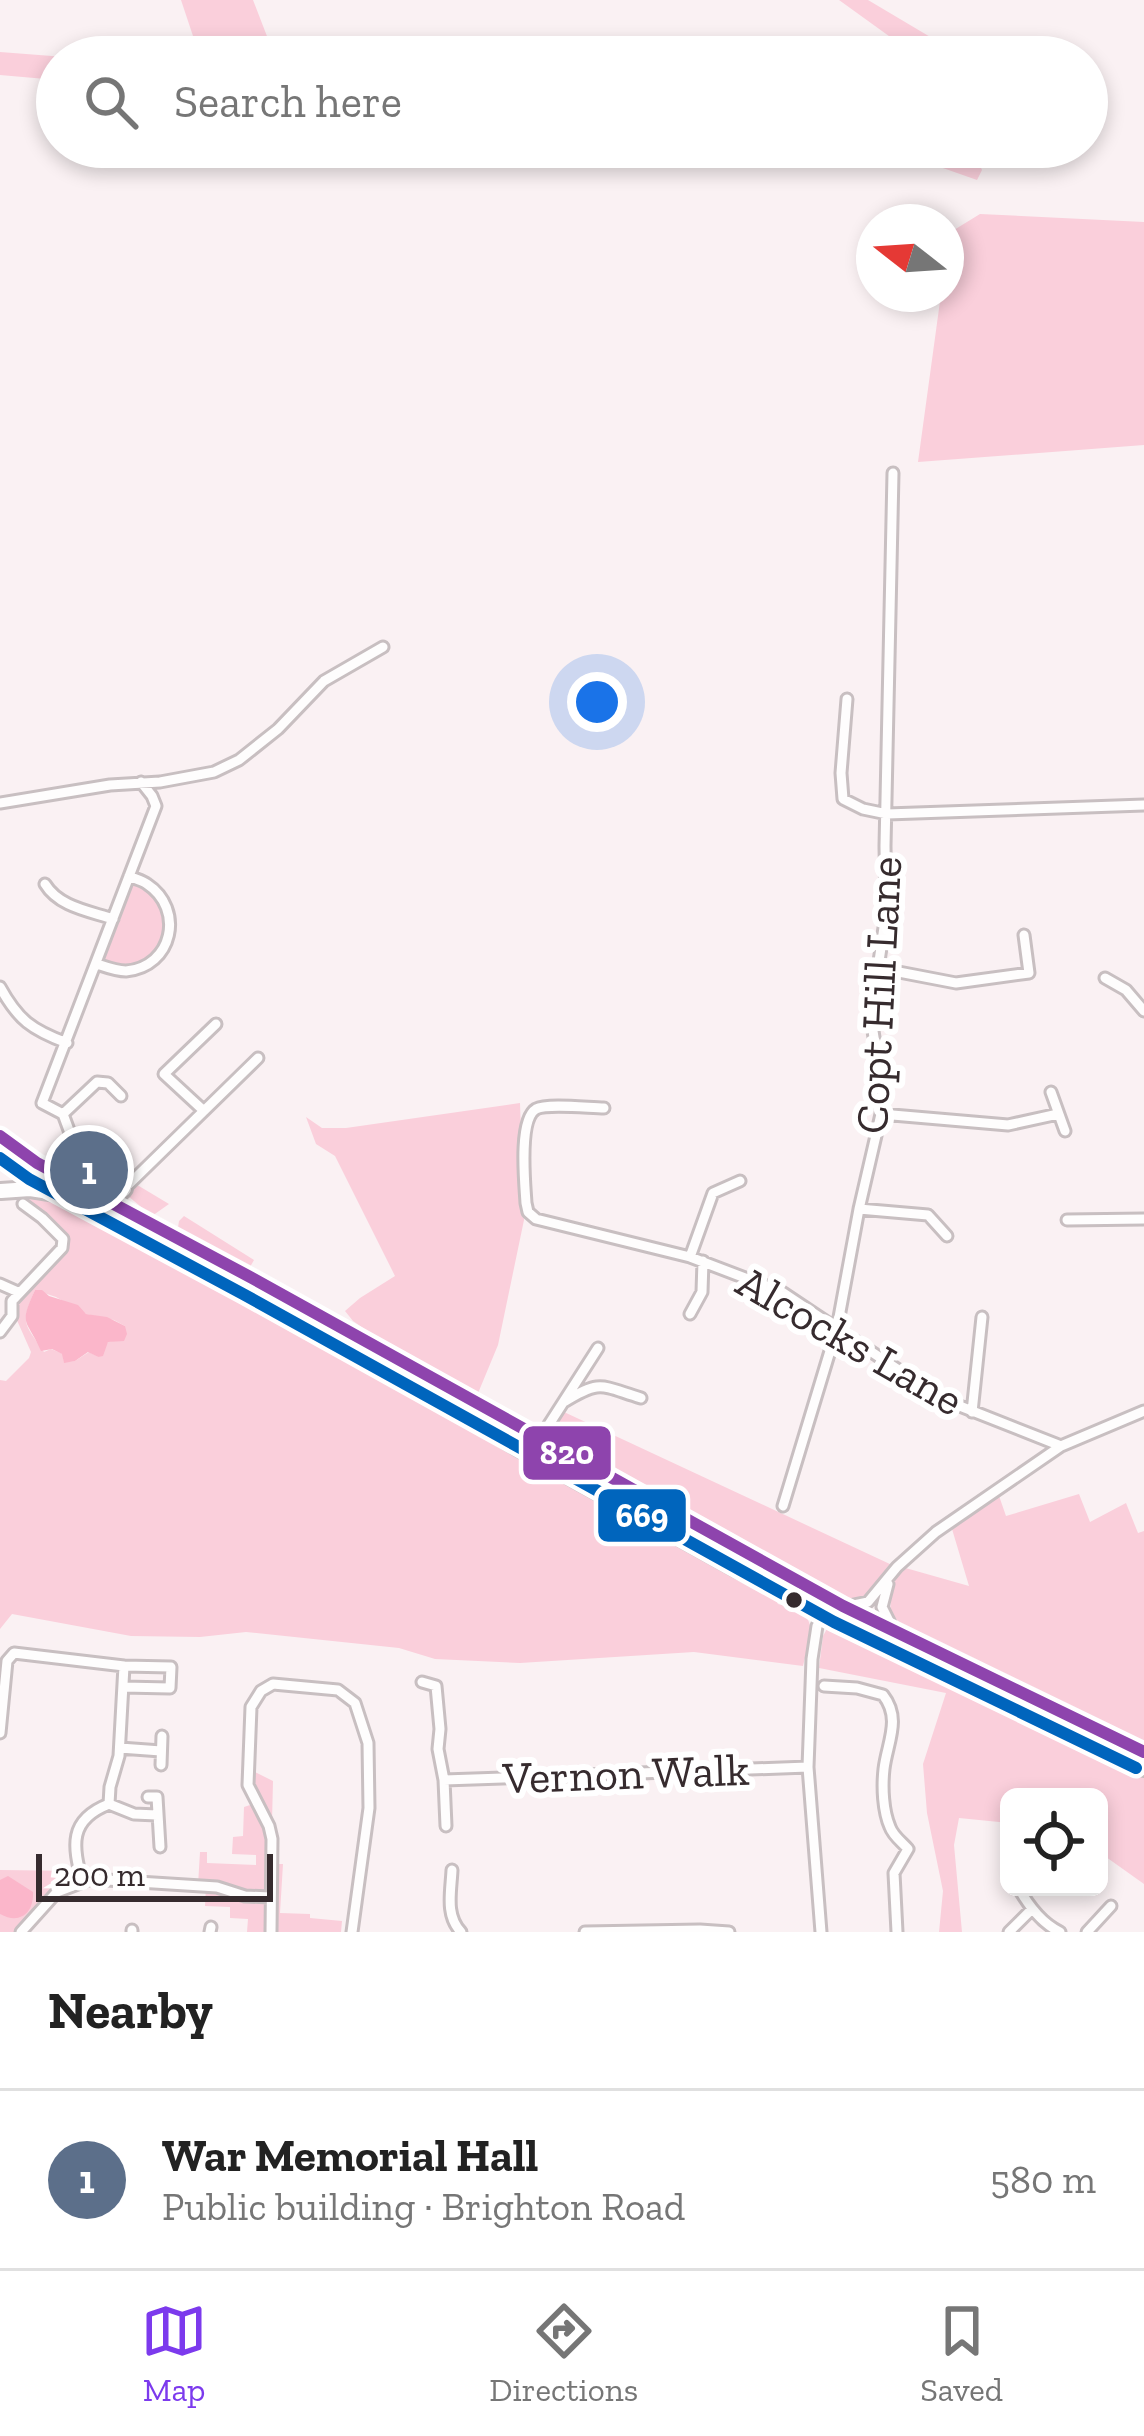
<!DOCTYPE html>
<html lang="en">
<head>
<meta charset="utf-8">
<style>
	body { margin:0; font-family:"Zilla Slab",serif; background:#f6f6f6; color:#222 }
	.controls { position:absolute; right:36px; bottom:36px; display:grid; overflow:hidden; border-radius:18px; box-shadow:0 6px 18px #0003 }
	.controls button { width:108px; height:108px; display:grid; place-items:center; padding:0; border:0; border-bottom:3px solid #e0e0e0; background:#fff; color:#222; font:60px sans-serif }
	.compass { position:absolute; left:856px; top:204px; width:108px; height:108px; border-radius:50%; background:#fff; box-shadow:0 6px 18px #0003; rotate:287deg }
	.scale { position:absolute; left:36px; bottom:30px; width:237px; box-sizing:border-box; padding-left:12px; border:6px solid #362b2e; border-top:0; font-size:33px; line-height:42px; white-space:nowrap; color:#362b2e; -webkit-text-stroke:9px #fff; paint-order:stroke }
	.you { position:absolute; left:597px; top:702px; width:42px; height:42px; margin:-30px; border:9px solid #fff; border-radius:50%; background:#1a73e8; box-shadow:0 0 0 18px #1a73e833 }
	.badge { display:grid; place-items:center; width:78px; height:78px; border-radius:50%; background:#7c3aed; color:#fff; font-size:39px; font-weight:700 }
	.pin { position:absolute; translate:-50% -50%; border:6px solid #fff; box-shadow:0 3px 12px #0006 }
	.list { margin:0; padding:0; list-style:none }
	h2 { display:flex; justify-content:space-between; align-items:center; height:156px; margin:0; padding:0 48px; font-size:51px }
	h2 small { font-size:39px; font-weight:400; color:#767676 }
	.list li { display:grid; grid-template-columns:78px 1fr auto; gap:36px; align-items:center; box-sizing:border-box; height:180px; padding:0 48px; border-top:3px solid #e0e0e0 }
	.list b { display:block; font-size:45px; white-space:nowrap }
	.list p { margin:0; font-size:39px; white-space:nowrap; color:#767676 }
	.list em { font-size:39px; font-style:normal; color:#767676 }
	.icon { flex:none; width:66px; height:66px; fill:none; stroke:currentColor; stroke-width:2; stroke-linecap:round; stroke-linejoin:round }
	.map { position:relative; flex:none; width:1144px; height:1932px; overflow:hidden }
	.search { position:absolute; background:#fff; box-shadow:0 6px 18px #0003; left:36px; right:36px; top:36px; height:132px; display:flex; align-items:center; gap:30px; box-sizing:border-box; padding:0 42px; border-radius:66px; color:#767676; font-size:45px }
	.sheet { height:336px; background:#fff }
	nav { display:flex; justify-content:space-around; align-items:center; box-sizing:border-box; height:168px; border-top:3px solid #e0e0e0; background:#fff; font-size:33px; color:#767676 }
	nav a { display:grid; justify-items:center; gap:6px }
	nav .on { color:#7c3aed }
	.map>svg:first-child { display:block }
</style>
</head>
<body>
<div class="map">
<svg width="1144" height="1932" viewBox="0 0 1144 1932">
	<rect width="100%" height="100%" fill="#faf1f3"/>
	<!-- green -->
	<path fill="#facfdb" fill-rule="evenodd" d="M 181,0 L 253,0 L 275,57 L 200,57 Z
		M 839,0 L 868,0 L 964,57 L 918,57 Z
		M 0,52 L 65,57 L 57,57 L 57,80 L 0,75 Z
		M 944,147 L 972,147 L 982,170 L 977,180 L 940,167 Z
		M 980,214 L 1144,222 L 1144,445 L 918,462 L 941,294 L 946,294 L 949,233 Z
		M 129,876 C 169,893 176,913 162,953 L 122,971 L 97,964 Z
		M 520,1103 L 524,1220 L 498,1345 L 476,1398 L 425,1371 L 353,1321 L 345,1311 L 360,1298 L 395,1276 L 335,1156 L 316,1144 L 306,1117 L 322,1128 L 346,1128 Z
		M 134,1183 L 169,1204 L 152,1216 L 128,1196 Z
		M 36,1193 L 67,1204 L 79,1215 L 123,1234 L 321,1339 L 773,1595 L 778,1604 C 821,1615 812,1629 803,1666 L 694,1652 L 520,1663 L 435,1659 L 399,1648 L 246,1632 L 200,1637 L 131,1636 L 12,1614 L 0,1629 L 0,1380 L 6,1381 L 29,1358 L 31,1352 L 16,1318 L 17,1301 L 68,1248 L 66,1232 L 15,1195 ZM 35,1290 L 56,1297 L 86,1314 L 114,1320 L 125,1326 L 113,1341 L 108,1342 L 98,1357 L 89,1352 L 75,1361 L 64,1362 L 63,1354 L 51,1349 L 44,1352 C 24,1322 20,1325 35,1290 Z
		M 184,1216 L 254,1260 L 250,1267 L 241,1268 L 177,1234 L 179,1221 Z
		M 564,1412 L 892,1565 C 881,1581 872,1599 851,1601 L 547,1438 Z
		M 998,1493 L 1006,1516 L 1079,1494 L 1090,1522 L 1126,1503 L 1138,1533 L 1144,1531 L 1144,1745 L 904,1627 L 890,1613 C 891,1596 891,1581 902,1567 L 969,1586 L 952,1529 Z
		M 828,1627 C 886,1640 938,1677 990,1703 C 1041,1729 1093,1752 1144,1777 L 1144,1884 L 1099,1852 L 1099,1797 L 1009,1797 L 1009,1823 L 959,1818 L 954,1845 L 962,1932 L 939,1932 L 943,1891 L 927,1813 L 923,1764 L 946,1693 L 819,1668 L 823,1636 Z
		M 249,1769 L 273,1781 L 272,1822 L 276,1864 L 283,1864 L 280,1913 L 310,1914 L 310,1918 L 342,1921 L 341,1932 L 247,1932 L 248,1919 L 230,1918 L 230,1907 L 205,1906 L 206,1886 L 198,1885 L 200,1852 L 207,1852 L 207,1863 L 256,1865 L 256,1855 L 232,1854 L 233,1837 L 243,1836 L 244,1807 L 256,1803 Z
		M 0,1870 L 79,1871 L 82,1881 L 57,1892 L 21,1932 L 0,1932 Z"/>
	<!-- water -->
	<path fill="#fbb6ca" d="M 35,1290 L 42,1290 L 49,1296 L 78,1305 L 86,1314 L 107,1317 L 125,1326 L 127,1334 L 124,1341 L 108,1342 L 103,1356 L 98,1357 L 88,1352 L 75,1361 L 64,1363 L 62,1354 L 52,1349 L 41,1351 C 27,1318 18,1327 35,1290 Z
		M 8,1876 L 33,1892 C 34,1913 20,1925 0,1914 L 0,1880 Z"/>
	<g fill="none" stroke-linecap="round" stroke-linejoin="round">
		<!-- minor casing -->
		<g stroke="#c8bfc1" stroke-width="15">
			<path id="minor" d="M 847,699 L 841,773 L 843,799 L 863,809 L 887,814 L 1144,805
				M 0,803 L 110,785 L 160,782 L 214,772 L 239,760 L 278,729 L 324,681 L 383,647
				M 45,884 C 59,907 89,911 113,919
				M 97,964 C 106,967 116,971 126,971 C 173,967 185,909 147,884 C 142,880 135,879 129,876
				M 878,968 L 956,983 L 1029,973 L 1024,935
				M 1105,978 L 1126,990 L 1144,1011
				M 0,987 C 18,1020 32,1030 67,1043
				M 1051,1092 L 1065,1131
				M 121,1096 L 108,1083 L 97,1082 L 63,1114 L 42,1103 L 156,806 L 152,796 L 141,782
				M 604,1108 C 590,1108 547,1103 536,1109 C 518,1120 525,1185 526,1203 L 528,1212 L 536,1219 L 690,1257 L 782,1292 L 942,1399 L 1061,1446
				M 204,1111 L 164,1074 L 216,1024
				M 63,1114 L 70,1133
				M 881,1114 L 1008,1125 L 1058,1114
				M 124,1189 L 258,1058
				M 859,1209 L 928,1215 L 947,1236
				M 1067,1220 L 1144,1219
				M 690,1257 L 713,1193 L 740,1181
				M 0,1284 L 18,1292
				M 690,1314 L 702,1292 L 703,1261
				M 0,1332 L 12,1316 L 12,1301 L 62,1248 L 63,1239 L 42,1218 L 23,1204
				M 564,1402 C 601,1379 601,1386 641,1398
				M 972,1412 L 982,1317
				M 539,1440 L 598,1348
				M 783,1506 L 837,1328 L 859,1209 L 881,1114 L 882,1087 L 868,1000 L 878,968 L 886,914 L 885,846 L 893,473
				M 888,1584 L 882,1607 L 893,1629
				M 849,1606 L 868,1602 L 897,1567 L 936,1532 L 1061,1446 L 1144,1411
				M 422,1682 L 436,1686 L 440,1729 L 438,1749 L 444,1780 L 446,1826
				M 824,1686 L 857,1688 L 883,1695 C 902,1719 887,1743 884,1769 C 882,1787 883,1811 890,1827 C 893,1836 903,1843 908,1849 L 894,1873 L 897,1932
				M 0,1733 L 7,1661 L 14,1653 L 124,1666
				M 120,1748 L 161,1751
				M 161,1765 L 162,1736
				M 444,1780 L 808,1767
				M 148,1797 L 157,1797 L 160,1847
				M 109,1804 L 134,1814 L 157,1815
				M 452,1870 C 451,1892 445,1915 461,1932
				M 82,1881 C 73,1846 68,1820 109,1804 L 110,1787 L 119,1756 L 124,1666 L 171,1667 L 170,1688 L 123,1687
				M 1018,1887 C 1028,1905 1041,1923 1060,1932
				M 21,1932 L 57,1892 L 91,1879 L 217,1887 L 245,1896 L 270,1897
				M 132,1932 L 132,1930
				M 210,1932 L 211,1927
				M 271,1932 L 272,1839 L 269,1826 L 248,1785 L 251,1707 L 261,1691 L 273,1684 L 338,1690 L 355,1703 L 368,1743 L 369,1808 L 352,1932
				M 585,1932 L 700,1930 L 729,1932
				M 821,1932 L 808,1767 L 812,1659 L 817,1626 L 827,1613
				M 1009,1932 L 1032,1909
				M 1087,1932 L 1111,1906"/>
		</g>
		<!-- highway casing -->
		<g stroke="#c8bfc1" stroke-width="20">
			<path id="highway" d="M 0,1136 L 37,1163 L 252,1278 L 717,1538 L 843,1606 L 1144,1752
				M 0,1156 L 68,1196 L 368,1358 L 517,1447 L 737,1569 L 1144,1768
				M 1,1191 L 30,1189 L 56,1193
				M 111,1209 L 115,1197 L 124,1189"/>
		</g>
		<!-- minor -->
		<use href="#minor" stroke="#fefdfd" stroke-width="9"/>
		<!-- highway -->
		<use href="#highway" stroke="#fefdfd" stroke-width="14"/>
		<!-- bus-1 casing -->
		<g stroke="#fff" stroke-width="21">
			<path id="bus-1" d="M 0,1136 L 37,1163 L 252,1278 L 843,1606 L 1144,1752"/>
		</g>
		<!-- bus-2 casing -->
		<g stroke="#fff" stroke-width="21">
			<path id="bus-2" d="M 0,1158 L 29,1179 L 243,1294 L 834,1622 L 1136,1768"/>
		</g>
		<!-- bus-1 -->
		<use href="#bus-1" stroke="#8e44ad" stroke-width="12"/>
		<!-- bus-2 -->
		<use href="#bus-2" stroke="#0065bd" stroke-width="12"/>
	</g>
	<!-- markers -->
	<circle fill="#362b2e" stroke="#fff" stroke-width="4.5" cx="794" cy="1600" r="10"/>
	<g text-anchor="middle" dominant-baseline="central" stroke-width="12" stroke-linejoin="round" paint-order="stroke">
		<!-- street labels -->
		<g font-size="45" fill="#362b2e" stroke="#fff">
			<text transform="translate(879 995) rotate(-87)">Copt Hill Lane</text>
			<text transform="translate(850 1341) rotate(30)">Alcocks Lane</text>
			<text transform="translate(626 1774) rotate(-2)">Vernon Walk</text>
		</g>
	</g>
	<g stroke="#fff" stroke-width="4.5">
		<rect x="521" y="1424" width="92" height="58" rx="12" fill="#8e44ad"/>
		<rect x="596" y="1487" width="92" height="57" rx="12" fill="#0065bd"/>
	</g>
	<g font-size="33" text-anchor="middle" font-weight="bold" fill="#fff">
		<text x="567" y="1464">820</text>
		<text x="642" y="1527">669</text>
	</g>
</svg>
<div class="controls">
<button><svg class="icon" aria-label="locate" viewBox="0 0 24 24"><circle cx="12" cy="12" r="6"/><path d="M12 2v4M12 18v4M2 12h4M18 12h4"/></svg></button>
</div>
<svg class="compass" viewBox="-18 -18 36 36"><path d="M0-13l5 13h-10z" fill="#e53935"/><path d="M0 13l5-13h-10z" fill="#767676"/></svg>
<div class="scale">200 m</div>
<div class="you"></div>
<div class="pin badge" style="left:89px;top:1170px;background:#5c6f8a">1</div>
<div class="search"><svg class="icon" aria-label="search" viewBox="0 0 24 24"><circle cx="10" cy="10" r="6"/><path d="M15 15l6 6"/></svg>Search here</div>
</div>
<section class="sheet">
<h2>Nearby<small></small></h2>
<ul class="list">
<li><span class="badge" style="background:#5c6f8a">1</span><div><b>War Memorial Hall</b><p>Public building · Brighton Road</p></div><em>580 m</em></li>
</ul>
</section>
<nav>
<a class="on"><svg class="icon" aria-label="map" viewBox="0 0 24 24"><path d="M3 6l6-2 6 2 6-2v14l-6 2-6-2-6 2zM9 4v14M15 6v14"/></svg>Map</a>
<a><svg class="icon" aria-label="directions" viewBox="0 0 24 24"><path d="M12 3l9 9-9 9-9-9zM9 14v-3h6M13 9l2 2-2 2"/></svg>Directions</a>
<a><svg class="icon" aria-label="saved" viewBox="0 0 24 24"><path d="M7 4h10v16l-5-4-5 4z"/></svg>Saved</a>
</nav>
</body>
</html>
